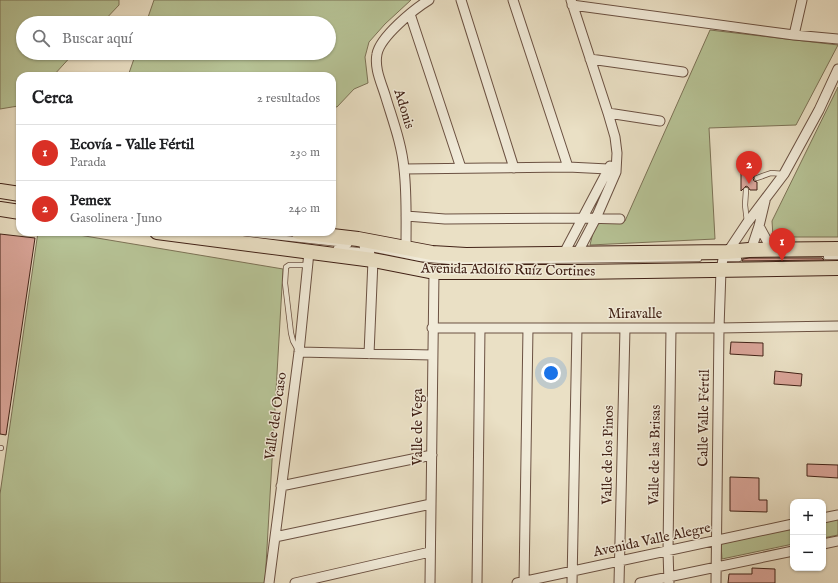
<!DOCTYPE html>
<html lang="es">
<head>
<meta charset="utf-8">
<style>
	body { margin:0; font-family:"IM FELL English",serif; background:#f2f2f2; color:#202124 }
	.controls { position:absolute; right:12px; bottom:12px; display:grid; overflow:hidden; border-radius:8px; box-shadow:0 1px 3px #0004 }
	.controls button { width:36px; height:36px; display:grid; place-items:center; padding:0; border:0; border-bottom:1px solid #e0e0e0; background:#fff; color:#202124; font:20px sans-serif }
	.you { position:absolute; left:551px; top:373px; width:14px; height:14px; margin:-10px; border:3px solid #fff; border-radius:50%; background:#1a73e8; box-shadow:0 0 0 6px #1a73e833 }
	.badge { display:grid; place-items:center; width:26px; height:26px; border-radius:50%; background:#d93025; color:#fff; font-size:13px; font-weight:700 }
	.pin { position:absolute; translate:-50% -33px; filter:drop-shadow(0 1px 2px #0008) }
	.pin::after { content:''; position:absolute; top:21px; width:14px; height:12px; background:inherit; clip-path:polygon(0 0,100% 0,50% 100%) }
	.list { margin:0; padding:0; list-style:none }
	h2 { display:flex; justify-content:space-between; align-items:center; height:52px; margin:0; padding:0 16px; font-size:17px }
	h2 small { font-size:13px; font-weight:400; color:#757577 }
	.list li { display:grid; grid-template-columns:26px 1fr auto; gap:12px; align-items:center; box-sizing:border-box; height:56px; padding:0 16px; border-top:1px solid #e0e0e0 }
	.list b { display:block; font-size:15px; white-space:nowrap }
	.list p { margin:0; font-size:13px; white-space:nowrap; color:#757577 }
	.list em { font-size:13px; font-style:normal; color:#757577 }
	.icon { flex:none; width:22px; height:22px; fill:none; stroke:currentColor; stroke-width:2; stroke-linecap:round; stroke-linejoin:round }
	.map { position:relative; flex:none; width:838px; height:583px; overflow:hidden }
	.search { position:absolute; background:#fff; box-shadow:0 1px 3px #0004; left:16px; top:16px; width:320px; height:44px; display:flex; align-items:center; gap:10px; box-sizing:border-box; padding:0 14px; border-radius:22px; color:#757577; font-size:15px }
	.panel { position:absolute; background:#fff; box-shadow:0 1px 3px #0004; left:16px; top:72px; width:320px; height:164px; border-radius:12px }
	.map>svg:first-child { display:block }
</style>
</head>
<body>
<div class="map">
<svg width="838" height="583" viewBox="0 0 838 583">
	<rect width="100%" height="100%" fill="#eae0c5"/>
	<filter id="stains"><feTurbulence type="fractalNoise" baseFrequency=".005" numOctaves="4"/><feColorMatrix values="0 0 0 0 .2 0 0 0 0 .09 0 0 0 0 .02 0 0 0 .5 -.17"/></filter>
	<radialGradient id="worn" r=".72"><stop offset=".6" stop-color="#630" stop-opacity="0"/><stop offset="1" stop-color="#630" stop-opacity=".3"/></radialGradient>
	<!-- green -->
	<path fill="#b6c295" stroke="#7c7256" d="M 0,0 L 119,0 L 119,5 L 102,23 L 23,23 L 23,53 L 74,53 L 53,76 L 20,76 L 20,109 L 18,106 L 0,109 Z
		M 154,0 L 411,0 L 385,24 L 369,42 L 365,57 L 368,83 L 354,89 L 337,107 L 332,106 L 332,76 L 128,76 L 136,53 L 329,53 L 329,23 L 146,23 Z
		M 710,30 L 838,45 L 796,125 L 709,128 L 715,239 L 590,245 L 595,224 L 625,221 Z
		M 838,87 L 838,237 L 773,237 L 772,221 Z
		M 38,232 L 61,232 L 283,269 L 265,583 L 0,583 L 0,494 Z
		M 838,518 L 838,535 L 823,538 L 823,521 Z
		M 793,528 L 793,544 L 722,559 L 721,544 Z"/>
	<!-- building -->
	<path fill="#daa599" stroke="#412116" d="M 741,171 L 756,171 L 756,174 L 753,178 L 754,181 L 757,182 L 757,190 L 750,190 L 748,187 L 746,186 L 741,191 Z
		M 0,234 L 35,238 L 6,435 L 0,434 Z
		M 749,258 L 822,258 L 824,260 L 742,261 L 743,259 Z
		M 731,342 L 763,343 L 763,356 L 730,354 Z
		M 775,371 L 802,374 L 801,386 L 774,384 Z
		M 807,464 L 838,465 L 838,478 L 807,476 Z
		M 730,477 L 759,478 L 759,500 L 767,500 L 767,512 L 730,511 Z
		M 752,568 L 775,569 L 775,583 L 728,583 L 729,574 L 752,574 Z"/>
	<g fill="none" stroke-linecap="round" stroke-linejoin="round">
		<!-- lane casing -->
		<g stroke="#6b5142" stroke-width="6">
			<path id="lane" d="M 757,178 L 771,173 L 784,174
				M 746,190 L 745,205 L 747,222
				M 229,232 L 349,245
				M 362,247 L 421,259 L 452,262 L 699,259
				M 336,248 L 357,250 L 372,253
				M 826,257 L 838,257
				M 724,259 L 739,259
				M 298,350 L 293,341 L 291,333 L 285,283 L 286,267 L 289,265 L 308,265
				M 0,448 L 1,448"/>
		</g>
		<!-- street casing -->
		<g stroke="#6b5142" stroke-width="11">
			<path id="street" d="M 461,0 L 514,168
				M 513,0 L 568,167
				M 571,0 L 608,113 L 615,137 L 617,153 L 616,172 L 596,218 L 577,254
				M 572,5 L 794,35 L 838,39
				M 410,14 L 461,168
				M 794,35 L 802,0
				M 590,59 L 683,72
				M 608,113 L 660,121
				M 404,169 L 568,167 L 608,169 L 616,172
				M 406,216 L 445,219 L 582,218 L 620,219
				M 759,226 L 772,250
				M 406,248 C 406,222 407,195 404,169 C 402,145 393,121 386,98 C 382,84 374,69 377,54 C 380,37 414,9 429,0
				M 751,250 L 759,226 L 765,201
				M 563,255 L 610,166
				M 432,328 L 719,328 L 838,326
				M 299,352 L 432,355
				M 369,354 L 373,260
				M 281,486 L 432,455
				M 823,518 L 838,515
				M 275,537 L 431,504
				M 823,544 L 838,541
				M 269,583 L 299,352 L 309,252
				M 295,583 L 430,552
				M 430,583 L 434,272
				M 477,583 L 480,328
				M 517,583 L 793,524
				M 524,583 L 528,328
				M 572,583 L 577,328
				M 619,583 L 625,328
				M 640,583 L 793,551
				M 669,583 L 668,551 L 671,328
				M 716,583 L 719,328 L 721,270 L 723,259 L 747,223 L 784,174 L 819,110 L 838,69"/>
		</g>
		<!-- primary casing -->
		<g stroke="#412116" stroke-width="16">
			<path id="primary" d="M 0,191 L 20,194
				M 0,209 L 20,212
				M 157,232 L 373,260 L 434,272 L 576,272 L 838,268
				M 298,232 L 358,239 L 432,253 L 466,255 L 727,252 L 749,250 L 838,249"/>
		</g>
		<!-- lane -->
		<use href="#lane" stroke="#f1ebd9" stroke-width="4.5"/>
		<!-- street -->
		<use href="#street" stroke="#f1ebd9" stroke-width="9"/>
		<!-- primary -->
		<use href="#primary" stroke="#eae0c5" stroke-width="14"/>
	</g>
	<g text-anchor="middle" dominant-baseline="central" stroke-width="3" stroke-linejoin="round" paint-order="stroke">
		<!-- street labels -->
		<g font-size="14" fill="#412116" stroke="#f1ebd9">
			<text transform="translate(404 109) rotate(73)">Adonis</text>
			<text transform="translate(508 270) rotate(1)">Avenida Adolfo Ruíz Cortines</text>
			<text x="635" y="314">Miravalle</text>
			<text transform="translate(276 416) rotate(-82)">Valle del Ocaso</text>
			<text transform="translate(704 418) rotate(-89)">Calle Valle Fértil</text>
			<text transform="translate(418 427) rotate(-90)">Valle de Vega</text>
			<text transform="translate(608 455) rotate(-89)">Valle de los Pinos</text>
			<text transform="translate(655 455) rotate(-89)">Valle de las Brisas</text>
			<text transform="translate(652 540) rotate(-12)">Avenida Valle Alegre</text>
		</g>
	</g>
	<rect width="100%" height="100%" filter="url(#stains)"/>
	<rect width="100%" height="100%" fill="url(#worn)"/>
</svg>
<div class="controls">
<button>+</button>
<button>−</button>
</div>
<div class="you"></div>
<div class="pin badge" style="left:782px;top:261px">1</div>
<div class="pin badge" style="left:749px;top:184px">2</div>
<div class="search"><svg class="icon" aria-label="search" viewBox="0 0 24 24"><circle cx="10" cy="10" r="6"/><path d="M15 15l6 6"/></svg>Buscar aquí</div>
<section class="panel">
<h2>Cerca<small>2 resultados</small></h2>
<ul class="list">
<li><span class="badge">1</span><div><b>Ecovía - Valle Fértil</b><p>Parada</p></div><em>230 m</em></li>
<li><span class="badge">2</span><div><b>Pemex</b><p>Gasolinera · Juno</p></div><em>240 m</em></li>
</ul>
</section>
</div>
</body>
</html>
